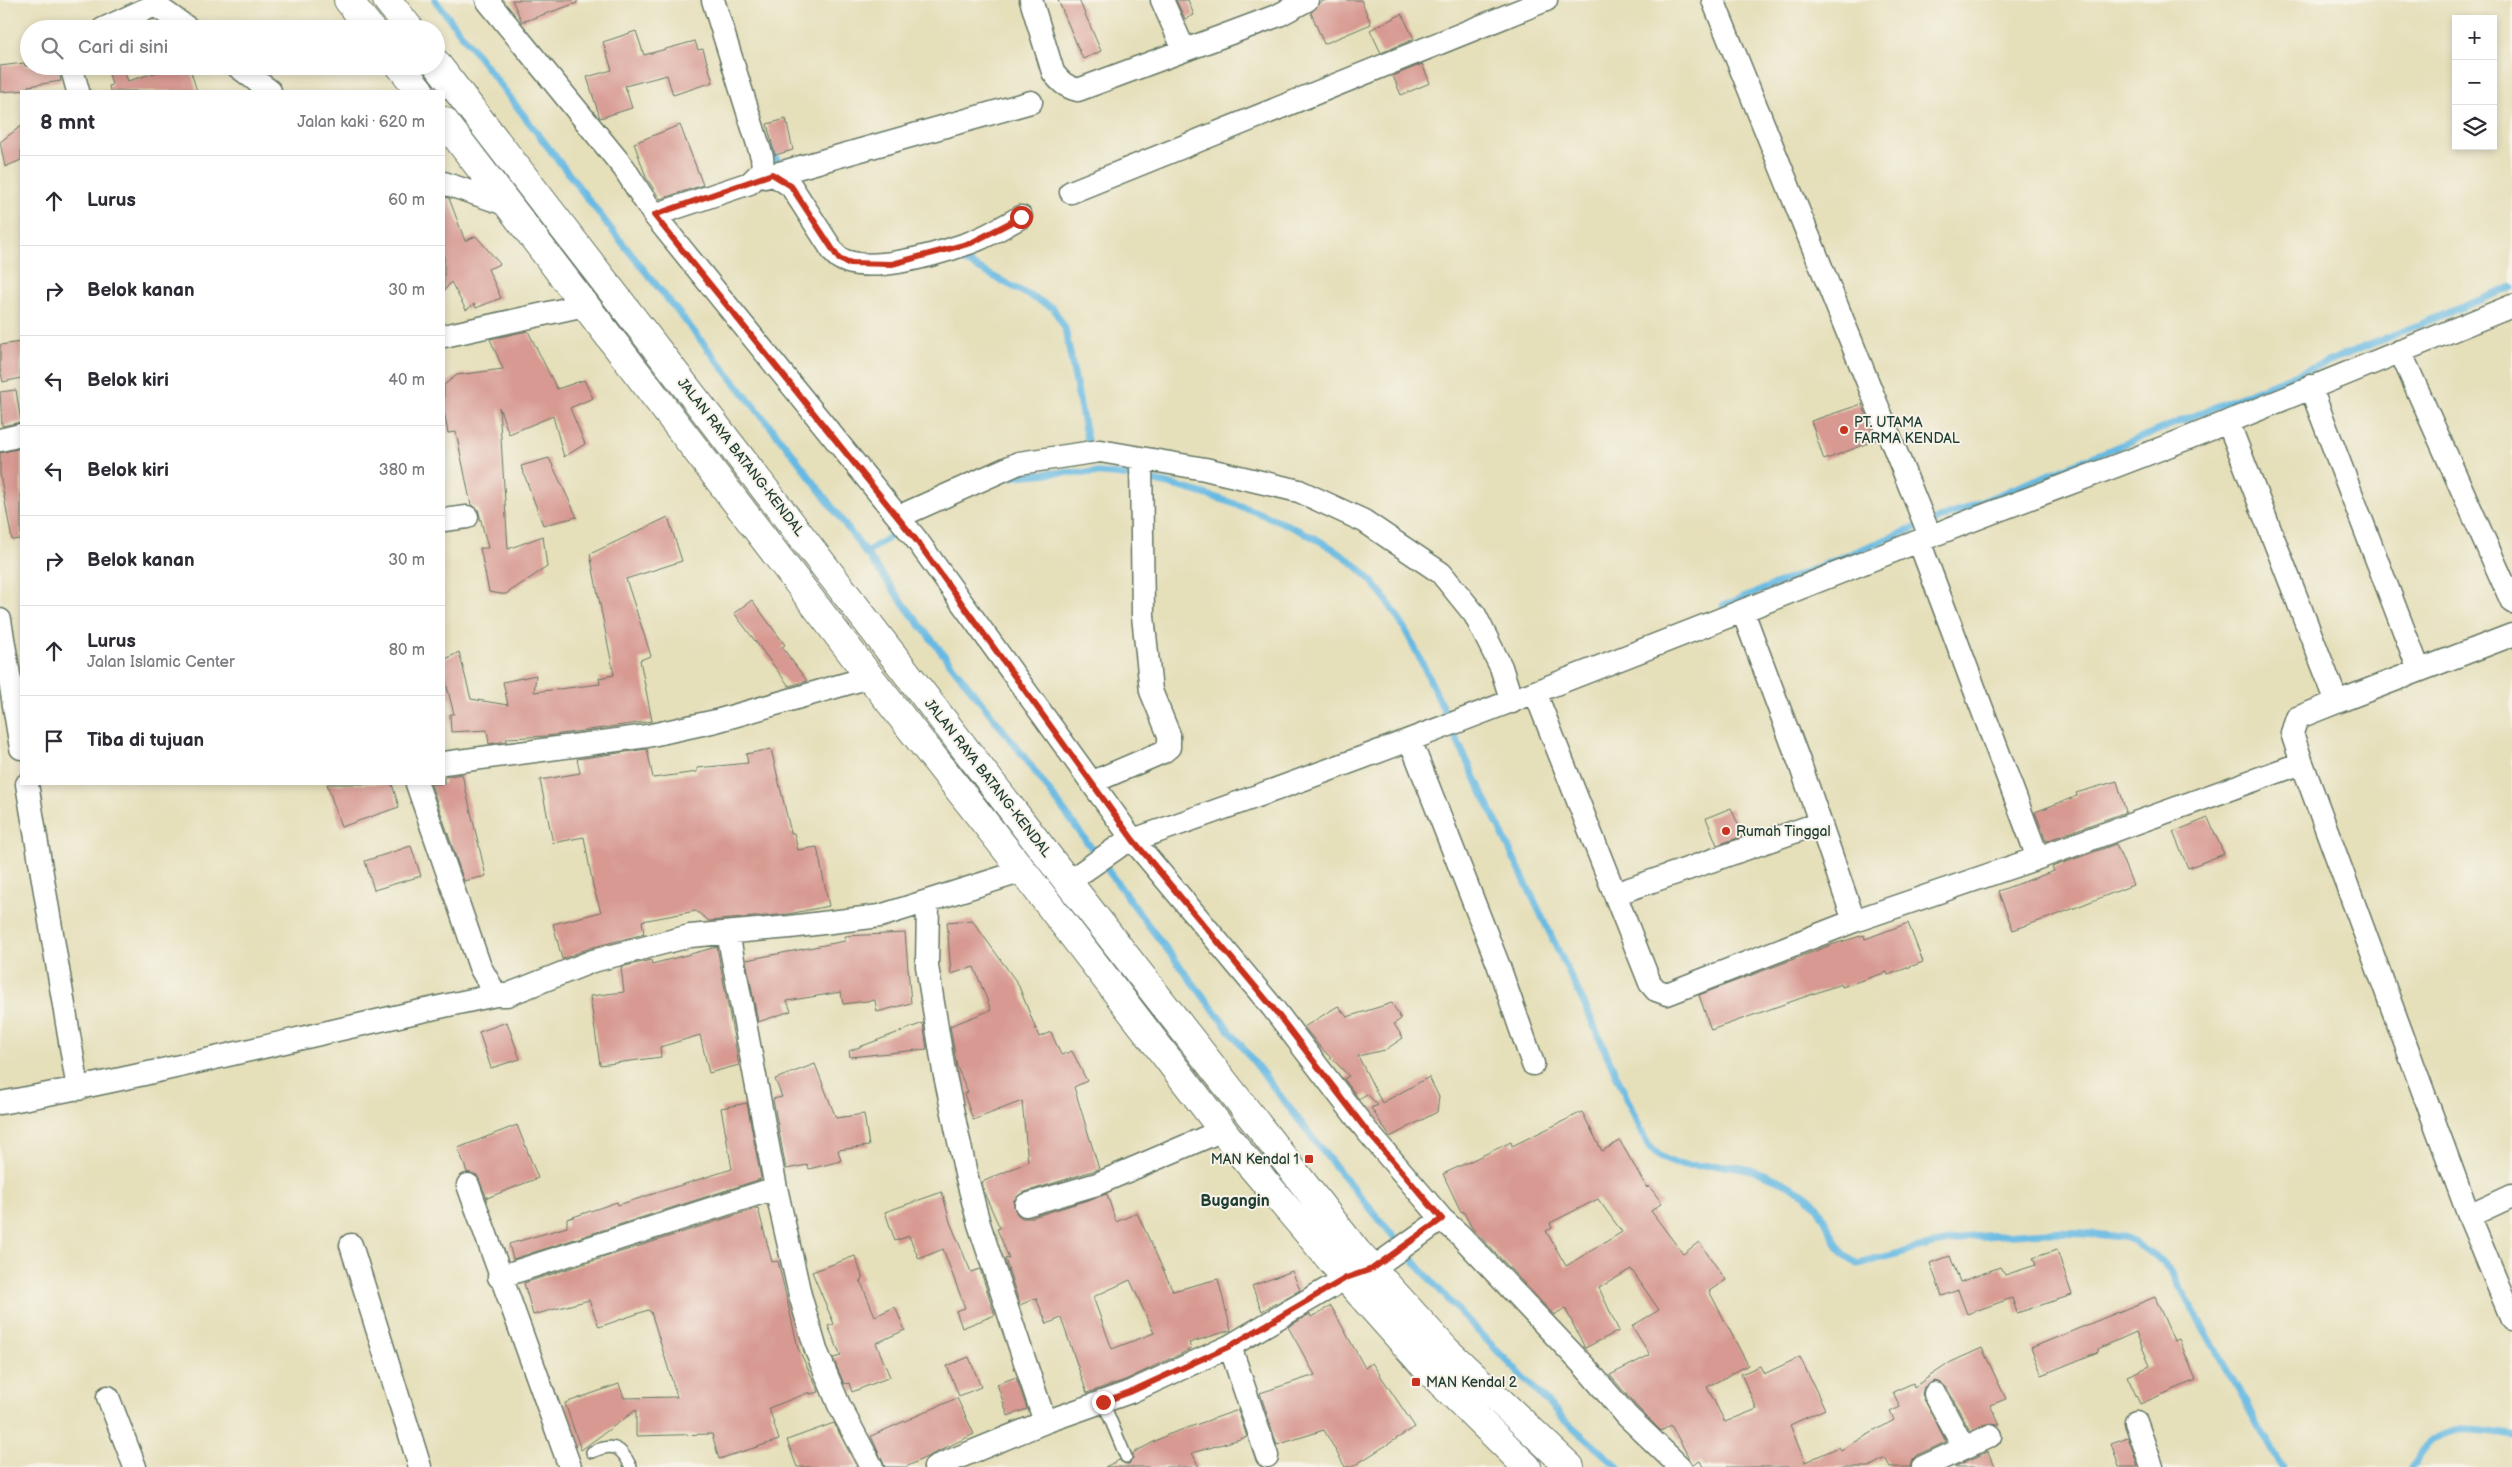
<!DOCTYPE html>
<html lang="id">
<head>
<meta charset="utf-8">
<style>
	body { margin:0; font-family:"Balsamiq Sans",sans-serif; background:#f7f7f7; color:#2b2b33 }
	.controls { position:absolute; right:15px; top:15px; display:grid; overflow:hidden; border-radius:0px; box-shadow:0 2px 8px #0003 }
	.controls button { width:45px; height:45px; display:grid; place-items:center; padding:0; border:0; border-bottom:1px solid #e1e1e2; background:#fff; color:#2b2b33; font:25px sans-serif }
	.stop { position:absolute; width:15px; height:15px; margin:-11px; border:4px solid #c8321e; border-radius:50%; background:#fff }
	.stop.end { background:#c8321e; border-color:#fff; box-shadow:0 1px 5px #0008 }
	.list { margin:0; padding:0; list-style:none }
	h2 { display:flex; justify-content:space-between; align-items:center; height:65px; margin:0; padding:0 20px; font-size:21px }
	h2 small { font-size:16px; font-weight:400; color:#7c7c81 }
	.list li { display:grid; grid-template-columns:32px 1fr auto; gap:15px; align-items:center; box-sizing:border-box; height:90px; padding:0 20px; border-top:1px solid #e1e1e2 }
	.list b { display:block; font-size:19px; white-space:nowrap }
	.list p { margin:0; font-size:16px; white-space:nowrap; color:#7c7c81 }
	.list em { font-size:16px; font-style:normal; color:#7c7c81 }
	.icon { flex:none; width:28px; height:28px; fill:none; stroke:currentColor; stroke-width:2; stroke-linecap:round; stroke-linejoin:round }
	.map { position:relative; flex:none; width:2512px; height:1467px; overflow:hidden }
	.search { position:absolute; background:#fff; box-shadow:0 2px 8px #0003; left:20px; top:20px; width:425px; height:55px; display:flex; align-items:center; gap:12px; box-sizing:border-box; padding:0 18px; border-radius:28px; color:#7c7c81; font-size:19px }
	.panel { position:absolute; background:#fff; box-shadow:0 2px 8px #0003; left:20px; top:90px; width:425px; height:695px; border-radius:0px }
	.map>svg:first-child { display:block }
</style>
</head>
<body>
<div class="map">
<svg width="2512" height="1467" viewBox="0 0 2512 1467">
	<rect width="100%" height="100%" fill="#f7f3e8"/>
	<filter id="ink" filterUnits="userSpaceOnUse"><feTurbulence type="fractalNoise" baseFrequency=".02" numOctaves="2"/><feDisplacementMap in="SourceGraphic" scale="10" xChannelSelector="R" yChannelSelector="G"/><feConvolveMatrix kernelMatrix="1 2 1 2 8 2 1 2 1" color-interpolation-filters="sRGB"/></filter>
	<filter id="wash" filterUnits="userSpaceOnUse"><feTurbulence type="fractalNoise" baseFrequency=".0096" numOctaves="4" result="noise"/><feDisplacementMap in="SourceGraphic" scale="20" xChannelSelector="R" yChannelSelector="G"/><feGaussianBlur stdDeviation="1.12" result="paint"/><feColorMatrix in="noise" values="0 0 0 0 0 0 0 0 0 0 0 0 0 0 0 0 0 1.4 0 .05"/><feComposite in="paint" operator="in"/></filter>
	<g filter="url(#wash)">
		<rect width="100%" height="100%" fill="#e5dfba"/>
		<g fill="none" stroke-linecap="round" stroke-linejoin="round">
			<!-- stream -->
			<path stroke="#66b9e2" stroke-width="7" d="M 435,0 L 611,229 L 795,457 L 906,607 L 1022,754 L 1152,930 L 1329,1159 L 1419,1267 L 1466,1319 L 1565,1420 L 1618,1467
				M 768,147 L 784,169
				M 953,255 L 1053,308 L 1065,328 L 1088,445
				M 1011,477 C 1048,472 1084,470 1121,475 C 1186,483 1318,526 1364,573 C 1402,612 1426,671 1448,720
				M 1934,521 L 2512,287
				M 865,553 L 902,529
				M 1723,606 L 1919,526
				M 1454,734 L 1586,1008 L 1647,1143 C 1673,1177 1701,1161 1737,1167 C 1762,1171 1783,1181 1804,1194 C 1830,1211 1830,1252 1858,1264 L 1934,1244 L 1971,1237 L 2046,1232 L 2084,1233 L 2121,1237 L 2134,1242 L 2156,1256 L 2174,1276 L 2282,1467
				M 2411,1467 C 2418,1459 2424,1449 2431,1442 C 2454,1423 2486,1431 2512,1435"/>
		</g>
		<g id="blocks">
			<!-- building -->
			<path fill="#d79991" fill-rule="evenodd" d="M 512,0 L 577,0 L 577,3 L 522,22 Z
				M 1058,0 L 1079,0 L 1101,51 L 1083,59 Z
				M 1176,0 L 1188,0 L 1194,15 L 1185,19 Z
				M 1326,0 L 1361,0 L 1371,24 L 1324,44 L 1311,13 L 1319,3 Z
				M 1402,14 L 1414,39 L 1381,53 L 1370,30 Z
				M 636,31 L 644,55 L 695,41 L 698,50 L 703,49 L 713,82 L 673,95 L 667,75 L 625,86 L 632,108 L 600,118 L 587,77 L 612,70 L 603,42 Z
				M 24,63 L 25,66 L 58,66 L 61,81 L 28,86 L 29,90 L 0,92 L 0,66 Z
				M 1422,64 L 1430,83 L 1401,95 L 1393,76 Z
				M 107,66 L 122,66 L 128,81 L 174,67 L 189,66 L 197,91 L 110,91 L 109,86 L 112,85 Z
				M 786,119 L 793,150 L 775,155 L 767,124 Z
				M 680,125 L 703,185 L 660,199 L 646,177 L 634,143 Z
				M 21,126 L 21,160 L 5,167 L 0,142 Z
				M 444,197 L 449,198 L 465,241 L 476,236 L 500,264 L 488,269 L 501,298 L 476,308 L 474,304 L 466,310 L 451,282 L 444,291 Z
				M 528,331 L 557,389 L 584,380 L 593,398 L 570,408 L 585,444 L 564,457 L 553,416 L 509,434 L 499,407 L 508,549 L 543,536 L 547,567 L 506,594 L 501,594 L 489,592 L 480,548 L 488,548 L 478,509 L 471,505 L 456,432 L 448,433 L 444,411 L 444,385 L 457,375 L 503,369 L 490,339 Z
				M 21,342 L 21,378 L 3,382 L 0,369 L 0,345 Z
				M 16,390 L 21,422 L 2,426 L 0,392 Z
				M 1862,404 L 1876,440 L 1824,460 L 1811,421 Z
				M 21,448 L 21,539 L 12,540 L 0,474 L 0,453 Z
				M 549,458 L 577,517 L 543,525 L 521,466 Z
				M 668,517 L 682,561 L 626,579 L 651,656 L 640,660 L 652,721 L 547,736 L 507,738 L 507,741 L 489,744 L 487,730 L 451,732 L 450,714 L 454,714 L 444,675 L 444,660 L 459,652 L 471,699 L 508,705 L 503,682 L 536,675 L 534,692 L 600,684 L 599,678 L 614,675 L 590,554 Z
				M 752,600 L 785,645 L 782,647 L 807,681 L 789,686 L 734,613 Z
				M 647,749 L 653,778 L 697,772 L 697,768 L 748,763 L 746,754 L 771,749 L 791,833 L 794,833 L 798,850 L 817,847 L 829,906 L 788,914 L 709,921 L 696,911 L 642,921 L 644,934 L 590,948 L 562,959 L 553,924 L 601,912 L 593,886 L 584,837 L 553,843 L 540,780 L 580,773 L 577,759 Z
				M 462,774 L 486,876 L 464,881 L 431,784 L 444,784 L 444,777 Z
				M 2117,781 L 2126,812 L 2046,841 L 2035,812 L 2077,796 L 2076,793 Z
				M 327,784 L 392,784 L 399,807 L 341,827 Z
				M 1731,808 L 1743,836 L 1717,845 L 1706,818 Z
				M 2208,818 L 2224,854 L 2188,868 L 2173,832 Z
				M 2116,844 L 2133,885 L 2054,916 L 2013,930 L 1998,891 L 2054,871 L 2052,867 Z
				M 411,846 L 421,876 L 374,890 L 365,861 Z
				M 972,920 L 1018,984 L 1039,1037 L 1051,1032 L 1061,1055 L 1072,1051 L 1087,1081 L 1074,1087 L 1099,1169 L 1022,1193 L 1013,1201 L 1017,1214 L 1022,1218 L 1030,1218 L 1107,1194 L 1116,1222 L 1137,1213 L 1173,1291 L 1218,1279 L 1231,1330 L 1189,1343 L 1191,1349 L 1125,1380 L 1087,1393 L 1061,1318 L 1047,1324 L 1036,1298 L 1020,1305 L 1005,1259 L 1009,1258 L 997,1229 L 1000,1228 L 986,1197 L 982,1182 L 1028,1162 L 1022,1101 L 973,1120 L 964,1094 L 968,1092 L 957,1067 L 950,1026 L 991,1010 L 974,967 L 951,974 L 947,922 ZM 1130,1280 L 1154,1333 L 1112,1349 L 1093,1297 Z
				M 1908,923 L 1923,962 L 1888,975 L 1887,972 L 1842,987 L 1841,984 L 1711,1030 L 1699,995 L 1831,945 L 1864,935 L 1865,939 Z
				M 905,933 L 911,1003 L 877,1012 L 875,1000 L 843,1004 L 841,992 L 787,1001 L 791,1011 L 758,1022 L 746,960 L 845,941 L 845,936 Z
				M 717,947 L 739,1065 L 709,1073 L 700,1035 L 660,1047 L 661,1057 L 600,1065 L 590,996 L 624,992 L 621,967 L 651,960 L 652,964 Z
				M 1392,1003 L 1401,1019 L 1394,1024 L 1403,1038 L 1385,1050 L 1358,1056 L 1382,1103 L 1429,1077 L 1439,1097 L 1437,1112 L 1390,1137 L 1371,1108 L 1378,1105 L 1367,1094 L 1359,1099 L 1344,1079 L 1349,1076 L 1320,1047 L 1304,1027 L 1338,1006 L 1347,1017 Z
				M 507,1022 L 520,1059 L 491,1068 L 479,1032 Z
				M 923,1023 L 927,1049 L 850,1057 L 849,1051 Z
				M 815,1064 L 836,1118 L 864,1114 L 869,1146 L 838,1150 L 841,1161 L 809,1169 L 807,1165 L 786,1169 L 773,1099 L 782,1097 L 775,1079 Z
				M 747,1103 L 761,1179 L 513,1259 L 509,1244 L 567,1227 L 567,1219 L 617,1202 L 618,1205 L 732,1169 L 721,1108 Z
				M 1582,1112 L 1602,1151 L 1620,1141 L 1647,1188 L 1649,1186 L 1662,1203 L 1651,1211 L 1683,1254 L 1699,1242 L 1726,1280 L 1709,1291 L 1748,1365 L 1707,1387 L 1725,1422 L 1757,1409 L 1741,1374 L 1760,1366 L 1764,1374 L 1800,1357 L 1825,1409 L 1790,1425 L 1805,1462 L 1839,1447 L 1841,1450 L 1894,1420 L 1890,1412 L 1900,1407 L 1893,1392 L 1913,1383 L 1914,1387 L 1951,1362 L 1982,1348 L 2006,1399 L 1990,1405 L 2000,1425 L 1985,1424 L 1970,1431 L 1947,1388 L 1941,1383 L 1935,1381 L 1924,1387 L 1922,1394 L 1946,1442 L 1917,1455 L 1912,1460 L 1910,1467 L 1890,1467 L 1885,1458 L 1869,1467 L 1703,1467 L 1700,1461 L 1693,1465 L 1671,1425 L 1661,1431 L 1637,1407 L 1610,1375 L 1650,1355 L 1632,1326 L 1659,1310 L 1631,1269 L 1599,1288 L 1619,1331 L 1585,1348 L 1565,1308 L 1554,1315 L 1472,1228 L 1463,1211 L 1461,1212 L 1443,1174 L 1511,1142 L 1512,1146 ZM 1598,1199 L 1622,1232 L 1566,1266 L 1546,1231 L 1552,1228 L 1550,1223 Z
				M 517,1125 L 538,1178 L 487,1198 L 477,1175 L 467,1172 L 458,1148 Z
				M 942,1192 L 950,1222 L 971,1272 L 980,1269 L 995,1315 L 962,1328 L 956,1311 L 965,1308 L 943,1249 L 919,1259 L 909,1236 L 895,1241 L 885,1212 Z
				M 758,1208 L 772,1262 L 778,1261 L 798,1348 L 819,1392 L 810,1394 L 810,1392 L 769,1408 L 779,1440 L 719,1459 L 712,1434 L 636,1436 L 636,1410 L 581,1450 L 565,1403 L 619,1384 L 624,1398 L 677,1397 L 651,1312 L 648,1310 L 599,1327 L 589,1300 L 533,1315 L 524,1283 Z
				M 2057,1250 L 2072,1295 L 2017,1313 L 2012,1298 L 1967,1314 L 1958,1290 L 1942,1296 L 1930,1263 L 1950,1256 L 1960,1282 L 2000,1267 L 2005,1275 L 2036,1265 L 2033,1258 Z
				M 855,1256 L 863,1279 L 860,1280 L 875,1316 L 895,1307 L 905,1330 L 876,1343 L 890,1377 L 852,1392 L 849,1383 L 844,1384 L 833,1358 L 841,1356 L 828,1326 L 834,1324 L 812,1272 Z
				M 1292,1271 L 1300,1290 L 1262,1311 L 1252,1286 Z
				M 2155,1297 L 2174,1341 L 2179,1339 L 2196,1380 L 2140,1404 L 2127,1376 L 2150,1366 L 2136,1332 L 2098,1349 L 2098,1352 L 2042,1375 L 2031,1348 Z
				M 1331,1306 L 1365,1368 L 1372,1363 L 1415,1427 L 1352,1467 L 1345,1467 L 1324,1430 L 1277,1445 L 1260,1393 L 1315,1375 L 1288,1327 L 1310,1314 L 1311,1317 Z
				M 969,1357 L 981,1387 L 959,1396 L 947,1366 Z
				M 1016,1377 L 1027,1409 L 1008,1416 L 997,1384 Z
				M 957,1398 L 974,1434 L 906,1467 L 885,1467 L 871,1436 Z
				M 1238,1410 L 1247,1437 L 1192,1453 L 1199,1467 L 1105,1467 L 1119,1460 L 1125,1464 L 1129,1464 L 1133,1458 L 1133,1453 L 1167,1435 Z
				M 834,1423 L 857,1467 L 797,1467 L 787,1440 Z
				M 2128,1437 L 2138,1467 L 2119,1467 L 2111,1443 Z
				M 1987,1452 L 1996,1467 L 1954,1467 Z"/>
		</g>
	</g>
	<g filter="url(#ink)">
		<use href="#blocks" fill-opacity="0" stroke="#647663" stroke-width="1"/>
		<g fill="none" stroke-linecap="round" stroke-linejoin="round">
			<!-- service casing -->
			<g stroke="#647663" stroke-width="14">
				<path id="service" d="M 1103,1402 L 1126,1457
					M 592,1452 C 613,1443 621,1446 631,1467"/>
			</g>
			<!-- minor casing -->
			<g stroke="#647663" stroke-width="25">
				<path id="minor" d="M 487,0 L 624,168 L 654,215 L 916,539 L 1133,840 L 1273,1008 L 1367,1131 L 1442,1219 L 1460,1235 L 1585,1367 L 1627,1416 L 1680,1467
					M 1031,0 L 1053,72 C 1060,82 1066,87 1078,90 L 1279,15 L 1307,0
					M 1162,0 L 1184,50
					M 1713,0 L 1930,536
					M 103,29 L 155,5 L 189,29
					M 71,66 L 78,91
					M 237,66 L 270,91
					M 772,174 L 791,186 L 834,253 C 855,280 941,253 969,243 C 987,237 1004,226 1021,217
					M 765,177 L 1031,102
					M 444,183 L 511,206
					M 1071,192 L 1546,0
					M 654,215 L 750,183 L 763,170 L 762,157 L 713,0
					M 444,336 L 585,305
					M 2400,351 L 2512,602
					M 2310,386 L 2419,670
					M 2228,422 L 2337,702 L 2512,635
					M 0,440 L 21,435
					M 898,517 L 1019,463 L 1100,451 L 1205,469 L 1299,491 L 1364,521 L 1441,573 L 1475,615 L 1501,667 L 1512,702
					M 444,520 L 467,517
					M 1919,541 L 2038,858
					M 1743,612 L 1800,764 L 1854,921
					M 0,620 L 21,748
					M 1535,692 L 1650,983 L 1656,990 L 1667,994 L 1854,921 L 2038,858 L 2302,763 L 2469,1216 L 2512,1319
					M 1410,740 L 1498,964 L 1533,1064
					M 444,763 L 647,736 L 716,721 L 870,677
					M 2302,763 L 2292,733 L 2297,718 L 2337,702
					M 1093,782 L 1163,752 L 1169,747 L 1169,735 L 1151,691 L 1143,616 L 1141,458
					M 27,784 L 78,1089
					M 417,784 L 480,967 L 496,995
					M 1068,882 L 1121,845 L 1133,840 C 1405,746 1671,639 1939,533 C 2035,495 2134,461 2230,421 C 2324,382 2418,344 2512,306
					M 1615,894 L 1820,823
					M 928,902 L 927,966 L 944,1071 L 966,1174 L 979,1224 L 1045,1422
					M 728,933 L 776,1188 L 800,1295 L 816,1350 L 839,1405 L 872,1467
					M 0,1103 C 166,1073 330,1029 496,995 L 507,995 L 593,961 L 690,936 L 790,927 L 880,916 L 1023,871
					M 468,1185 L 570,1467
					M 1026,1205 L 1097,1184 L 1223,1130
					M 2469,1216 L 2512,1196
					M 351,1245 L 420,1467
					M 499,1277 L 776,1188
					M 1230,1346 L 1267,1456
					M 1935,1394 L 1964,1448
					M 108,1397 L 135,1467
					M 2136,1422 L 2152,1467
					M 935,1467 L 1045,1422 L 1130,1392 L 1230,1346 L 1346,1278 L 1372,1269 L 1442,1219
					M 1923,1467 L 1990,1436"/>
			</g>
			<!-- trunk casing -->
			<g stroke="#647663" stroke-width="30">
				<path id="trunk" d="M 348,0 L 371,29
					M 387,0 L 410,29
					M 436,63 L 1068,882 L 1357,1252 L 1446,1350 L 1570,1467
					M 400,66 L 420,91
					M 444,121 L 870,677 L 1023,871 L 1241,1154 L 1346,1278 L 1426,1368 L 1527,1467"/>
			</g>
			<!-- service -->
			<use href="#service" stroke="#fff" stroke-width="11"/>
			<!-- minor -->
			<use href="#minor" stroke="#fff" stroke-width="22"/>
			<!-- trunk -->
			<use href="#trunk" stroke="#fff" stroke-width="28"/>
		</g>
	</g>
	<g fill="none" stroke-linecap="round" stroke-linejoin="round" filter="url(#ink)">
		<!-- route -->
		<path stroke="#c8321e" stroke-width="6" d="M 1021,217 L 971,243 L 892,264 L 848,263 L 839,259 L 791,186 L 772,174 L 654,215 L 916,540 L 1133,840 L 1273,1008 L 1367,1131 L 1442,1219 L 1372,1269 L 1346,1278 L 1230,1346 L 1130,1392 L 1103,1402"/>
	</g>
	<!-- markers -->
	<g fill="#c8321e" stroke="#f7f3e8" stroke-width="2">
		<circle cx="1844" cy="430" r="5"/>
		<circle cx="1726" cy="831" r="5"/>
		<rect x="1304" y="1154" width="10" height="10" rx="2.5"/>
		<rect x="1411" y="1377" width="10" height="10" rx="2.5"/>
	</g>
	<g text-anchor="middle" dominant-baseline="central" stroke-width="4" stroke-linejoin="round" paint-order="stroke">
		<!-- poi labels -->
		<g font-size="14" fill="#1f3d34" stroke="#f7f3e8" text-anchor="start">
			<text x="1854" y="422">PT. UTAMA<tspan x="1854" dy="16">FARMA KENDAL</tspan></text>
			<text x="1736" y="831">Rumah Tinggal</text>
			<text x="1299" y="1159" text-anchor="end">MAN Kendal 1</text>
			<text x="1426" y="1382">MAN Kendal 2</text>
		</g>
		<!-- street labels -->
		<g font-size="14" fill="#1f3d34" stroke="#f7f3e8">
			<text transform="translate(741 457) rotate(52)">JALAN RAYA BATANG-KENDAL</text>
			<text transform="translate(988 778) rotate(52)">JALAN RAYA BATANG-KENDAL</text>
		</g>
		<!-- quarter labels -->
		<g font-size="16" font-weight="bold" fill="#1f3d34" stroke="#f7f3e8">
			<text x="1235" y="1201">Bugangin</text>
		</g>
	</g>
</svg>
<div class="controls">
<button>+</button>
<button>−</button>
<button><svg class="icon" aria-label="layers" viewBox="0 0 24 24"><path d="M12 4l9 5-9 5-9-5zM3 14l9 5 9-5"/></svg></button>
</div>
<div class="stop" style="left:1021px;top:217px"></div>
<div class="stop end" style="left:1103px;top:1402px"></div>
<div class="search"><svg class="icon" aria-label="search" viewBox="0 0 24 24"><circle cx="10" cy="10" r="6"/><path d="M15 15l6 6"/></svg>Cari di sini</div>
<section class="panel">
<h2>8 mnt<small>Jalan kaki · 620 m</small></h2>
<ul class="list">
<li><svg class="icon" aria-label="ahead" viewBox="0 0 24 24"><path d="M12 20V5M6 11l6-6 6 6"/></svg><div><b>Lurus</b></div><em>60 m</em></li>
<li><svg class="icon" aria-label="right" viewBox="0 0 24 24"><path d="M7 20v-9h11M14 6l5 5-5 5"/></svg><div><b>Belok kanan</b></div><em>30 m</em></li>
<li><svg class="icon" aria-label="left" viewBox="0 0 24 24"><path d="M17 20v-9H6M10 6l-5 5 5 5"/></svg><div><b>Belok kiri</b></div><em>40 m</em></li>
<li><svg class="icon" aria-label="left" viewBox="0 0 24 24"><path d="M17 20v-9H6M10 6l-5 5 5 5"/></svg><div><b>Belok kiri</b></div><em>380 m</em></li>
<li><svg class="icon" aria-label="right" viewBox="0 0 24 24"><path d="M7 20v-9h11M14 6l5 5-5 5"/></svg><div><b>Belok kanan</b></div><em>30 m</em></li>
<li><svg class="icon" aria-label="ahead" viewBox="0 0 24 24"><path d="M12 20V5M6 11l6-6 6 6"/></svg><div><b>Lurus</b><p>Jalan Islamic Center</p></div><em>80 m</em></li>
<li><svg class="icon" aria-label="arrive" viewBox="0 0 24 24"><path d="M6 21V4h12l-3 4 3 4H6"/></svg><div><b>Tiba di tujuan</b></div></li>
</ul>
</section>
</div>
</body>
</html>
